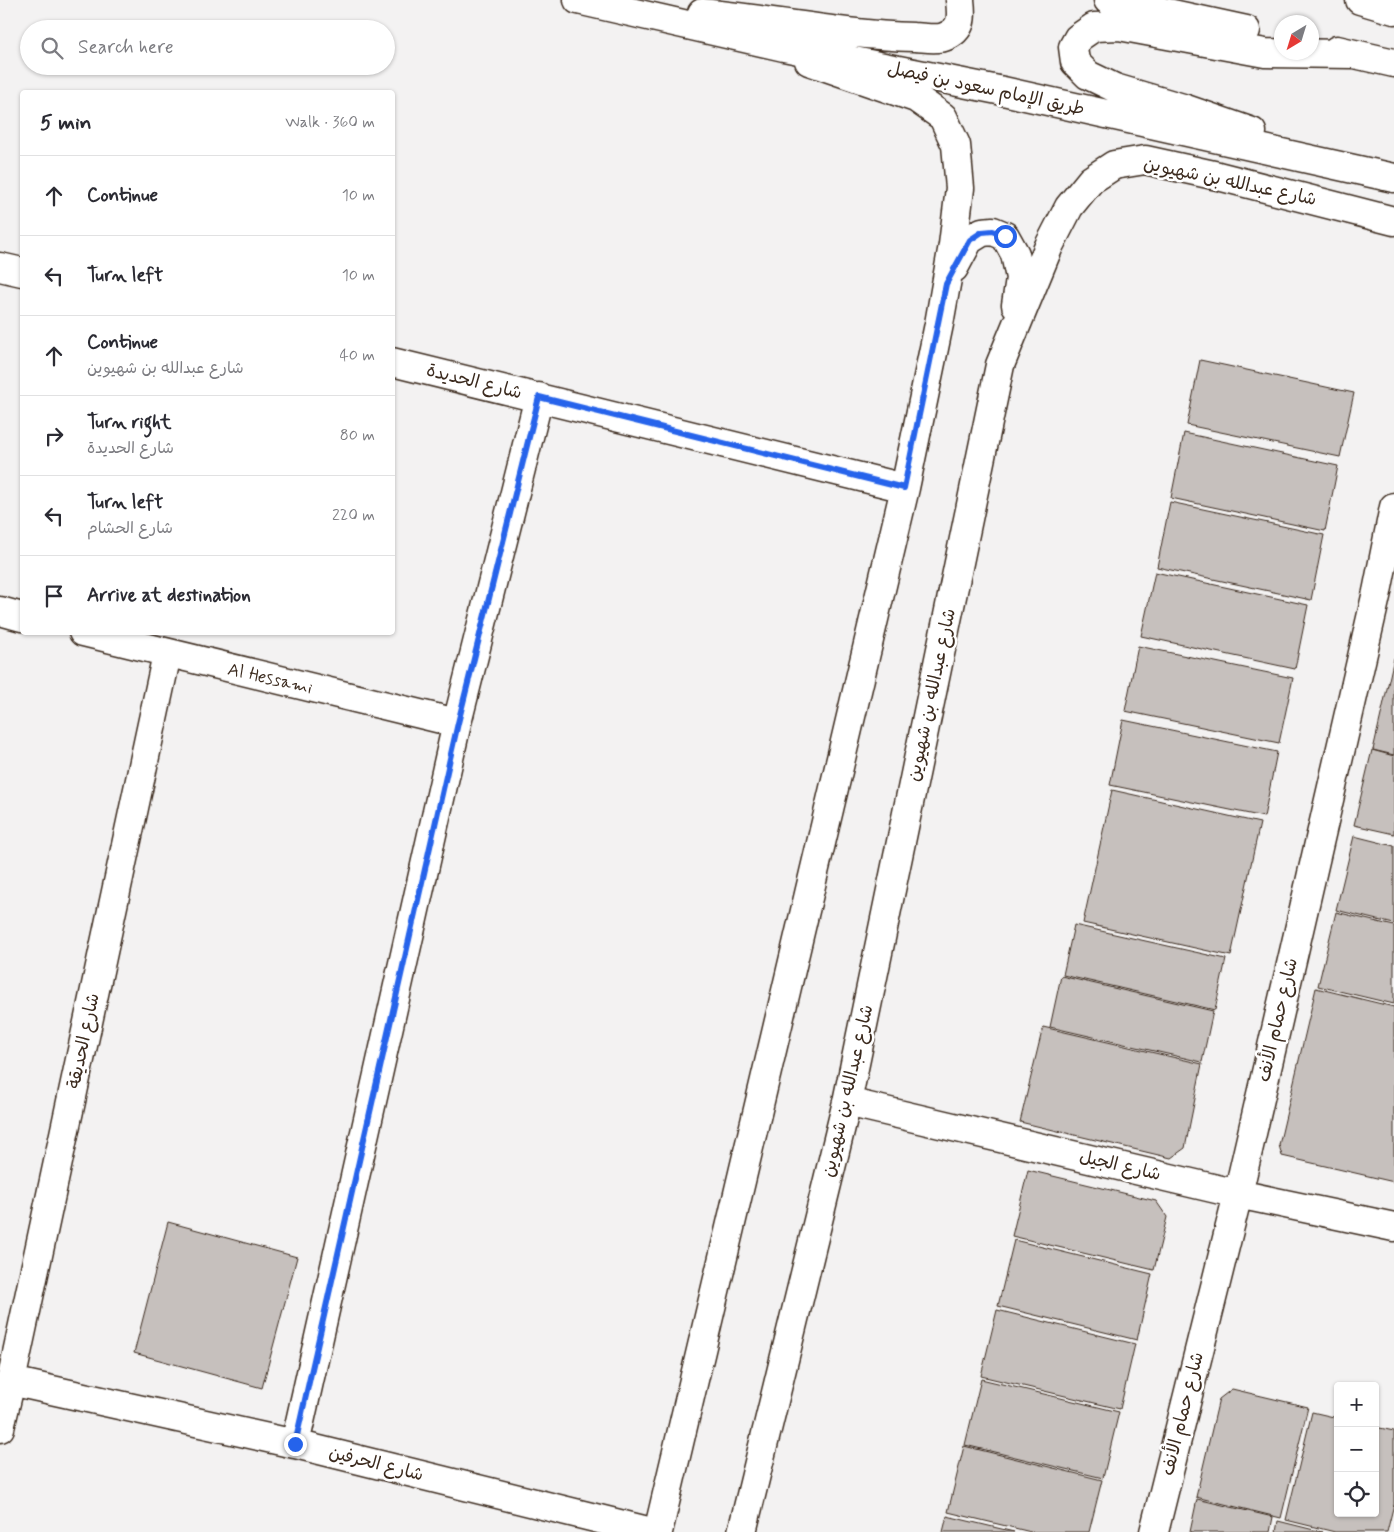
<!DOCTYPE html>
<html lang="en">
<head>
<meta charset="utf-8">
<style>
	body { margin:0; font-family:Mynerve,"Playpen Sans Arabic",sans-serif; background:#f7f7f7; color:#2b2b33 }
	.controls { position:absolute; right:15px; bottom:15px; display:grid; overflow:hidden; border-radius:5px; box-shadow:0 1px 4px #0004 }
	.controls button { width:45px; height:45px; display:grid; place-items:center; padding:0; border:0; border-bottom:1px solid #e1e1e2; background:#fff; color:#2b2b33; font:25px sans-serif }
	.compass { position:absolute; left:1274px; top:15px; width:45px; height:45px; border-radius:50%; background:#fff; box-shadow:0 1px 4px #0004; rotate:218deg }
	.stop { position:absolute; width:15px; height:15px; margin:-11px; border:4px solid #2563eb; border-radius:50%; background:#fff }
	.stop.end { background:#2563eb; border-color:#fff; box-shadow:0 1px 5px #0008 }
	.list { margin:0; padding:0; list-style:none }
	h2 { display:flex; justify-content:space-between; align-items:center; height:65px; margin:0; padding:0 20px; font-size:21px }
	h2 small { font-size:16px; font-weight:400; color:#7c7c81 }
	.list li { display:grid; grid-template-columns:32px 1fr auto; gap:15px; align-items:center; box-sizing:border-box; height:80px; padding:0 20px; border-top:1px solid #e1e1e2 }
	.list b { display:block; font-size:19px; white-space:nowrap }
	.list p { margin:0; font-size:16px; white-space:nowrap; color:#7c7c81 }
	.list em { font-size:16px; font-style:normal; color:#7c7c81 }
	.icon { flex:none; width:28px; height:28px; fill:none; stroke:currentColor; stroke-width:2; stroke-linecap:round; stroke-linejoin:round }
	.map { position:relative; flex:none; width:1394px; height:1532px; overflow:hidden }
	.search { position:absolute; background:#fff; box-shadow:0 1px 4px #0004; left:20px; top:20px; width:375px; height:55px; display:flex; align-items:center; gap:12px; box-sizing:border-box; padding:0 18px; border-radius:28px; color:#7c7c81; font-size:19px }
	.panel { position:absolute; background:#fff; box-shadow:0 1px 4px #0004; left:20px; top:90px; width:375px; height:545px; border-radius:5px }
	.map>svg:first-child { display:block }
</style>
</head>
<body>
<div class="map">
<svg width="1394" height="1532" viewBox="0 0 1394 1532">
	<rect width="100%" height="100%" fill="#f3f2f2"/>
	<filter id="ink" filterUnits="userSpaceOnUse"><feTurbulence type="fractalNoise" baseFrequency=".02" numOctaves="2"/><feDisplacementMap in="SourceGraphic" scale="10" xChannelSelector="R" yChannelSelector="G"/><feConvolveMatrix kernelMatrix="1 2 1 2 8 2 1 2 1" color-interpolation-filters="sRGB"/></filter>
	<g filter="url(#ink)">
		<!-- building -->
		<path fill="#c6c0bd" stroke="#3b2a1e" d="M 1200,360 L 1354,393 L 1340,457 L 1187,425 Z
			M 1184,433 L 1338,466 L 1325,531 L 1171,498 Z
			M 1170,502 L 1324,535 L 1311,600 L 1157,567 Z
			M 1155,572 L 1308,605 L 1295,669 L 1141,636 Z
			M 1138,646 L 1293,678 L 1279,743 L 1125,711 Z
			M 1394,658 L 1394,755 L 1373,750 Z
			M 1123,720 L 1277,752 L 1264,817 L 1110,785 Z
			M 1372,750 L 1394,756 L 1394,834 L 1354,825 Z
			M 1112,790 L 1260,823 L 1231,956 L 1083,923 Z
			M 1354,836 L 1394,846 L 1394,924 L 1336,910 Z
			M 1336,912 L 1394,926 L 1394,1004 L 1318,986 Z
			M 1074,925 L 1226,959 L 1215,1010 L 1063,975 Z
			M 1061,976 L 1213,1011 L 1202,1062 L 1050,1027 Z
			M 1316,988 L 1394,1007 L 1394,1182 L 1282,1156 L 1279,1145 Z
			M 1043,1027 L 1202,1064 L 1185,1148 L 1171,1158 L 1020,1122 Z
			M 1028,1170 L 1156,1201 L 1167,1217 L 1154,1270 L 1012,1236 Z
			M 168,1222 L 297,1257 L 262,1388 L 134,1353 Z
			M 1014,1240 L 1152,1274 L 1137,1340 L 998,1306 Z
			M 997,1310 L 1135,1344 L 1120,1409 L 981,1376 Z
			M 981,1379 L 1119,1412 L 1103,1478 L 965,1445 Z
			M 1232,1389 L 1308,1407 L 1281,1518 L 1196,1497 L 1219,1399 Z
			M 1312,1412 L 1338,1418 L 1338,1513 L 1375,1513 L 1375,1427 L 1394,1431 L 1394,1504 L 1387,1532 L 1335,1532 L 1286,1520 Z
			M 964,1446 L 1102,1480 L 1089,1532 L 1031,1532 L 948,1512 Z
			M 1197,1499 L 1273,1517 L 1270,1532 L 1190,1532 Z
			M 947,1516 L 1014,1532 L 943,1532 Z
			M 1278,1521 L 1322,1532 L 1276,1532 Z"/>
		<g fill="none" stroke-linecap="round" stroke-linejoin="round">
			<!-- minor casing -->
			<g stroke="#3b2a1e" stroke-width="31">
				<path id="minor" d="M 1360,0 L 1394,10
					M 0,267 L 22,272
					M 954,268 L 969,240 L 982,232 L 993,231 L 1005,236 L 1015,254 L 1020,278 L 1016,305
					M 392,362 L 905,488
					M 0,611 L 22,617
					M 83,632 L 457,723
					M 847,1102 L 1238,1194 L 1394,1227
					M 11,1381 L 295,1444 L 652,1532
					M 0,1428 L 11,1381 L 167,654
					M 295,1444 L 457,723 L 539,397
					M 658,1532 L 905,488 L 939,324 L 953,245 L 960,188 L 956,145 L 943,117 L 916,98 L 809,61
					M 742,1532 L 847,1102 L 1000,365 L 1049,246 L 1069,207 L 1091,180 L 1114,165 L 1145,160 L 1218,176 L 1394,221
					M 1154,1532 L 1238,1194 L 1377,592 L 1394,507"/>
			</g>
			<!-- major casing -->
			<g stroke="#3b2a1e" stroke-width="31">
				<path id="major" d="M 578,0 L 784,47 L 1003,91 L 1394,178
					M 1108,0 L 1246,30
					M 702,13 C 773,20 843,35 914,37 C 922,37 936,40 944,37 C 963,30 962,17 960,0
					M 1337,50 L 1394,63
					M 1252,132 L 1183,108 L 1115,88 L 1088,75 L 1075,62 L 1073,47 L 1078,38 L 1094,27 L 1119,26 L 1265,53 L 1354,54"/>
			</g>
			<!-- minor -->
			<use href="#minor" stroke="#fff" stroke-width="28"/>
			<!-- major -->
			<use href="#major" stroke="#fff" stroke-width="28"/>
		</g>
	</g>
	<g fill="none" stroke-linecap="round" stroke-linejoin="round" filter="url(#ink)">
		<!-- route -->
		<path stroke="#2563eb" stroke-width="6" d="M 295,1444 L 458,723 L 539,397 L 904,488 L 946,284 L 970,240 L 982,232 L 993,231 L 1005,236"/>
	</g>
	<g text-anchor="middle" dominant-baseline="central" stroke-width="5" stroke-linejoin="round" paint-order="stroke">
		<!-- street labels -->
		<g font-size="18" fill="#3b2a1e" stroke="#fff">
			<text transform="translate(986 89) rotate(12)">طريق الإمام سعود بن فيصل</text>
			<text transform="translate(1230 182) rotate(12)">شارع عبدالله بن شهيوين</text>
			<text transform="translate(474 382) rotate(14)">شارع الحديدة</text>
			<text transform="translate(270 679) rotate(13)">Al Hessami</text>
			<text transform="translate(932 695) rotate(-78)">شارع عبدالله بن شهيوين</text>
			<text transform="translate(1278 1020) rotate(-77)">شارع حمام الأنف</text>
			<text transform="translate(84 1041) rotate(-78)">شارع الحديقة</text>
			<text transform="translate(848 1091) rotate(-77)">شارع عبدالله بن شهيوين</text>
			<text transform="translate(1120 1166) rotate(13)">شارع الجيل</text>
			<text transform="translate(1183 1414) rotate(-76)">شارع حمام الأنف</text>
			<text transform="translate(376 1464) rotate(14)">شارع الحرفين</text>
		</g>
	</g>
</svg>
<div class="controls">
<button>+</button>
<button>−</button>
<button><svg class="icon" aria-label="locate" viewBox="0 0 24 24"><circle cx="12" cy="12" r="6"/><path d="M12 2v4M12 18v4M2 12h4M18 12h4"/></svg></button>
</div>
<svg class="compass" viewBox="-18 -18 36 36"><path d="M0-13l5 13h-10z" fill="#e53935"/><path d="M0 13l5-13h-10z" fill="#7c7c81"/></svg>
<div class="stop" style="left:1005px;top:236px"></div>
<div class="stop end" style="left:295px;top:1444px"></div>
<div class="search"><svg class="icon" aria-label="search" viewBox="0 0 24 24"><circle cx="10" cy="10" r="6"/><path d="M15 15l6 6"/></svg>Search here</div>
<section class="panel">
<h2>5 min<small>Walk · 360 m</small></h2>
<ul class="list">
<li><svg class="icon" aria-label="ahead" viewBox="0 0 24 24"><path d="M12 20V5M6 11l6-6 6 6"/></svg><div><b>Continue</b></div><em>10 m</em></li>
<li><svg class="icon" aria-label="left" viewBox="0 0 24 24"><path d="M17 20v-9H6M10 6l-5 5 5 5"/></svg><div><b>Turn left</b></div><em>10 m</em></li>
<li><svg class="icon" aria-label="ahead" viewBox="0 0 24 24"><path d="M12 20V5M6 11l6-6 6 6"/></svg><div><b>Continue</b><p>شارع عبدالله بن شهيوين</p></div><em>40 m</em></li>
<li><svg class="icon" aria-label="right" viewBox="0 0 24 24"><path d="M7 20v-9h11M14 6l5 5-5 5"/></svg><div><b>Turn right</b><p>شارع الحديدة</p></div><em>80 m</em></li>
<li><svg class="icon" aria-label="left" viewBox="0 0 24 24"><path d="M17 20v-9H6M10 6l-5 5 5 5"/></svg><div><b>Turn left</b><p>شارع الحشام</p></div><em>220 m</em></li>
<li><svg class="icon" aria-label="arrive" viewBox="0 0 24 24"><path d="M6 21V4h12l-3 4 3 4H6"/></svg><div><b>Arrive at destination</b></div></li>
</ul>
</section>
</div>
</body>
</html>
